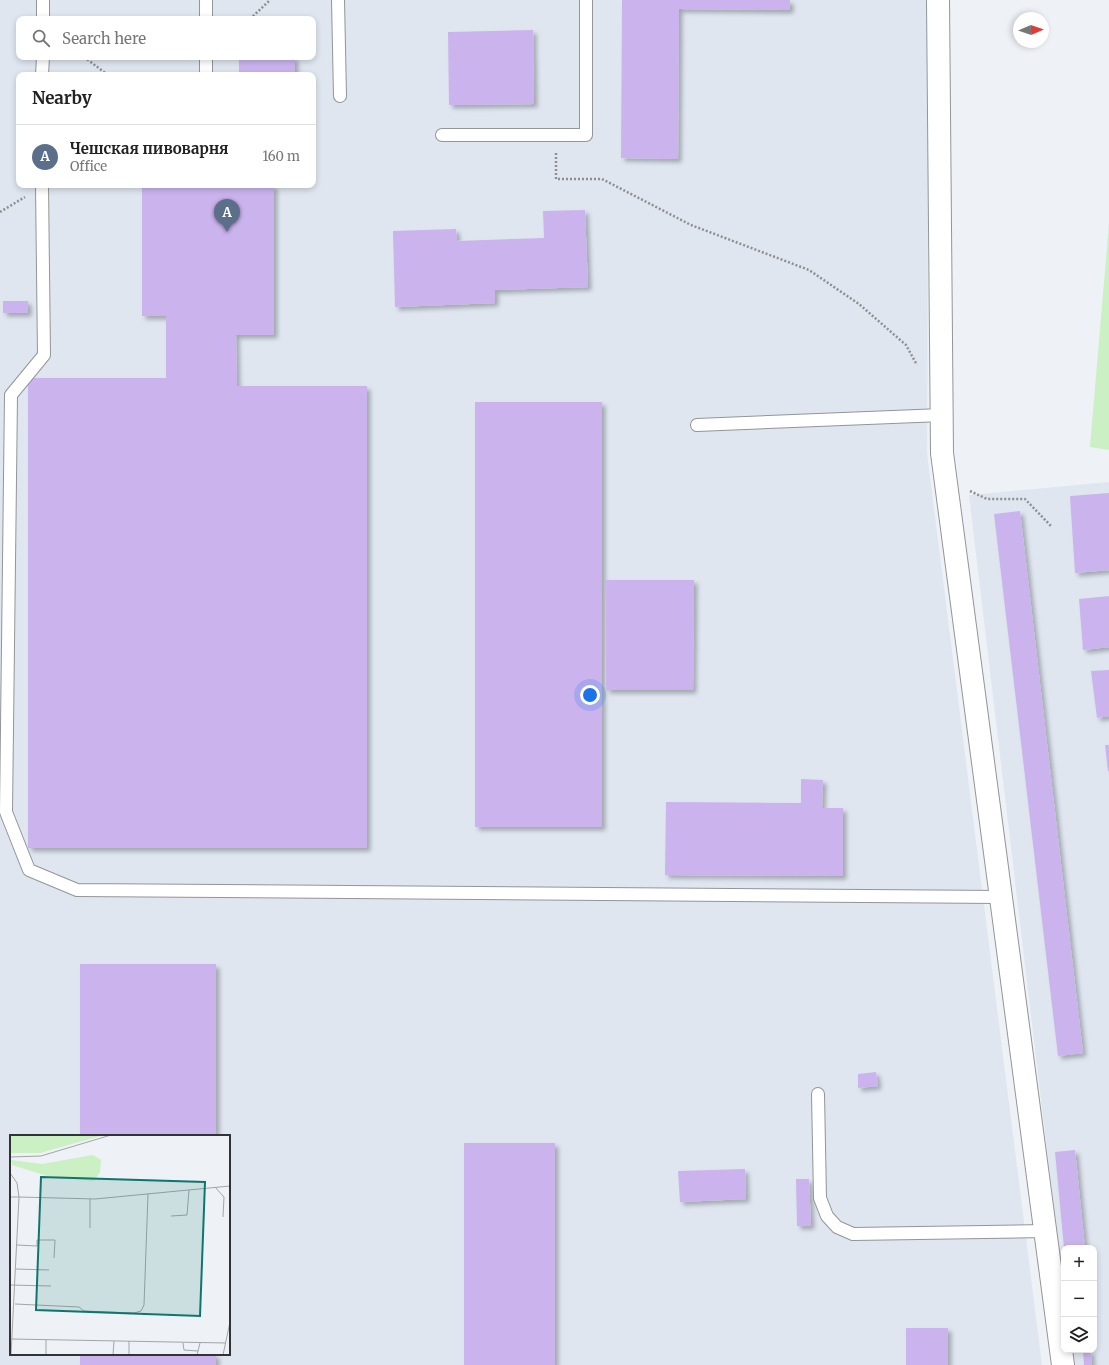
<!DOCTYPE html>
<html lang="en">
<head>
<meta charset="utf-8">
<style>
	body { margin:0; font-family:Merriweather,serif; background:#f6f6f6; color:#222 }
	.controls { position:absolute; right:12px; bottom:12px; display:grid; overflow:hidden; border-radius:8px; box-shadow:0 2px 6px #0003 }
	.controls button { width:36px; height:36px; display:grid; place-items:center; padding:0; border:0; border-bottom:1px solid #e0e0e0; background:#fff; color:#222; font:20px sans-serif }
	.compass { position:absolute; left:1013px; top:12px; width:36px; height:36px; border-radius:50%; background:#fff; box-shadow:0 2px 6px #0003; rotate:88deg }
	.you { position:absolute; left:590px; top:695px; width:14px; height:14px; margin:-10px; border:3px solid #fff; border-radius:50%; background:#1a73e8; box-shadow:0 0 0 6px #1a73e833 }
	.badge { display:grid; place-items:center; width:26px; height:26px; border-radius:50%; background:#d2446c; color:#fff; font-size:13px; font-weight:700 }
	.pin { position:absolute; translate:-50% -33px; filter:drop-shadow(0 1px 2px #0008) }
	.pin::after { content:''; position:absolute; top:21px; width:14px; height:12px; background:inherit; clip-path:polygon(0 0,100% 0,50% 100%) }
	.list { margin:0; padding:0; list-style:none }
	h2 { display:flex; justify-content:space-between; align-items:center; height:52px; margin:0; padding:0 16px; font-size:17px }
	h2 small { font-size:13px; font-weight:400; color:#767676 }
	.list li { display:grid; grid-template-columns:26px 1fr auto; gap:12px; align-items:center; box-sizing:border-box; height:64px; padding:0 16px; border-top:1px solid #e0e0e0 }
	.list b { display:block; font-size:15px; white-space:nowrap }
	.list p { margin:0; font-size:13px; white-space:nowrap; color:#767676 }
	.list em { font-size:13px; font-style:normal; color:#767676 }
	.icon { flex:none; width:22px; height:22px; fill:none; stroke:currentColor; stroke-width:2; stroke-linecap:round; stroke-linejoin:round }
	.map { position:relative; flex:none; width:1109px; height:1365px; overflow:hidden }
	.search { position:absolute; background:#fff; box-shadow:0 2px 6px #0003; left:16px; top:16px; width:300px; height:44px; display:flex; align-items:center; gap:10px; box-sizing:border-box; padding:0 14px; border-radius:8px; color:#767676; font-size:15px }
	.panel { position:absolute; background:#fff; box-shadow:0 2px 6px #0003; left:16px; top:72px; width:300px; height:116px; border-radius:8px }
	.map>svg:first-child { display:block }
</style>
</head>
<body>
<div class="map">
<svg width="1109" height="1365" viewBox="0 0 1109 1365">
	<defs>
		<filter id="shadow"><feDropShadow dx="3.5" dy="3.5" stdDeviation="2" flood-color="#0004"/></filter>
	</defs>
	<rect width="100%" height="100%" fill="#eef1f5"/>
	<!-- built -->
	<path fill="#dfe6f0" fill-rule="evenodd" d="M 0,0 L 929,0 L 927,453 L 1042,1365 L 0,1365 ZM 19,19 L 313,19 L 313,57 L 19,57 ZM 19,75 L 313,75 L 313,185 L 19,185 ZM 11,1136 L 229,1136 L 229,1354 L 11,1354 Z
		M 1109,482 L 1109,1365 L 1074,1365 L 1072,1350 L 1094,1350 L 1094,1248 L 1064,1248 L 1064,1292 L 969,495 Z"/>
	<!-- green -->
	<path fill="#caf0c4" d="M 1109,223 L 1109,450 L 1090,447 Z"/>
	<!-- building -->
	<path fill="#cbb4ee" filter="url(#shadow)" d="M 622,0 L 790,0 L 790,10 L 679,9 L 678,159 L 621,158 Z
		M 533,30 L 534,104 L 449,105 L 448,32 Z
		M 239,57 L 295,57 L 295,75 L 239,75 Z
		M 142,185 L 274,185 L 274,335 L 236,335 L 237,386 L 367,386 L 367,848 L 28,848 L 28,378 L 166,378 L 166,316 L 142,316 Z
		M 585,210 L 588,287 L 495,290 L 495,303 L 395,307 L 393,231 L 456,229 L 457,241 L 544,238 L 543,211 Z
		M 3,301 L 28,301 L 28,313 L 3,313 Z
		M 475,402 L 602,402 L 602,827 L 475,827 Z
		M 1109,493 L 1109,570 L 1075,573 L 1070,496 Z
		M 1020,511 L 1083,1053 L 1058,1056 L 994,514 Z
		M 605,580 L 694,580 L 693,690 L 606,690 Z
		M 1109,596 L 1109,647 L 1083,650 L 1079,599 Z
		M 1109,670 L 1109,716 L 1097,718 L 1091,671 Z
		M 1105,745 L 1109,745 L 1109,771 L 1108,771 Z
		M 801,779 L 823,780 L 822,808 L 843,808 L 843,876 L 665,875 L 666,802 L 801,803 Z
		M 80,964 L 216,964 L 216,1136 L 80,1136 Z
		M 876,1072 L 878,1086 L 858,1088 L 858,1074 Z
		M 464,1143 L 555,1143 L 555,1365 L 464,1365 Z
		M 1075,1150 L 1085,1248 L 1064,1248 L 1055,1152 Z
		M 745,1169 L 746,1199 L 680,1202 L 678,1171 Z
		M 796,1179 L 809,1179 L 811,1226 L 797,1226 Z
		M 906,1328 L 948,1328 L 948,1365 L 906,1365 Z
		M 1083,1351 L 1091,1351 L 1092,1365 L 1084,1365 Z
		M 80,1354 L 216,1354 L 216,1365 L 80,1365 Z"/>
	<g fill="none" stroke-linecap="round" stroke-linejoin="round">
		<!-- service casing -->
		<g stroke="#939598" stroke-width="14">
			<path id="service" d="M 206,0 L 206,19
				M 338,0 L 340,96
				M 43,19 L 43,0
				M 42,75 L 43,57
				M 206,75 L 206,57
				M 442,135 L 586,135 L 586,0
				M 42,185 L 44,355 L 11,395 L 6,812 L 29,870 L 77,890 L 1001,897
				M 697,425 L 942,415
				M 818,1094 L 820,1198 L 827,1216 L 837,1227 L 853,1234 L 1045,1231"/>
		</g>
		<!-- tertiary casing -->
		<g stroke="#939598" stroke-width="24">
			<path id="tertiary" d="M 938,0 L 942,453 L 1063,1365"/>
		</g>
		<!-- path -->
		<path stroke="#8d8f92" stroke-width="2.5" stroke-dasharray="2 2" stroke-linecap="butt" d="M 250,19 L 270,0
			M 84,57 L 108,75
			M 556,153 L 556,179 L 602,179 L 691,225 L 809,270 L 859,304 L 906,345 L 917,365
			M 0,212 L 25,197
			M 970,491 L 987,499 L 1025,499 L 1051,526"/>
		<!-- service -->
		<use href="#service" stroke="#fff" stroke-width="12"/>
		<!-- tertiary -->
		<use href="#tertiary" stroke="#fff" stroke-width="22"/>
	</g>
	<!-- overview -->
	<g transform="translate(10 1135)">
		<rect width="220" height="220" fill="#eef1f5"/>
		<path d="M 0,0 L 94,0 L 30,18 L 0,18 ZM 83,20 L 91,25 L 90,37 L 84,46 L 37,41 L 2,30 L 1,25 L 32,29 Z" fill="#caf0c4"/>
		<path fill="none" stroke="#a3a5a8" stroke-width="1" d="M 0,22 L 31,21 L 101,0M 0,38 L 7,48 L 9,62 L 85,64 L 220,51M 205,52 L 214,62 L 213,82M 0,62 L 9,62 L 1,220M 80,64 L 80,93M 161,81 L 177,80 L 179,55M 7,110 L 27,111 L 27,105 L 45,105 L 44,123M 6,134 L 39,135M 0,150 L 41,151M 5,169 L 69,172 L 74,176 L 124,178 L 131,176 L 134,170 L 138,59M 2,204 L 216,208M 173,208 L 174,215 L 188,216M 36,220 L 36,205M 103,220 L 104,206M 119,220 L 119,206M 187,220 L 190,208M 213,220 L 220,187"/>
		<path fill="#0f766e" fill-opacity="0.15" stroke="#0f766e" stroke-width="2" d="M 31,42 L 195,47 L 190,181 L 26,175 Z"/>
		<rect width="220" height="220" fill="none" stroke="#323334" stroke-width="2"/>
	</g>
</svg>
<div class="controls">
<button>+</button>
<button>−</button>
<button><svg class="icon" aria-label="layers" viewBox="0 0 24 24"><path d="M12 4l9 5-9 5-9-5zM3 14l9 5 9-5"/></svg></button>
</div>
<svg class="compass" viewBox="-18 -18 36 36"><path d="M0-13l5 13h-10z" fill="#e53935"/><path d="M0 13l5-13h-10z" fill="#767676"/></svg>
<div class="you"></div>
<div class="pin badge" style="left:227px;top:232px;background:#5c6f8a">A</div>
<div class="search"><svg class="icon" aria-label="search" viewBox="0 0 24 24"><circle cx="10" cy="10" r="6"/><path d="M15 15l6 6"/></svg>Search here</div>
<section class="panel">
<h2>Nearby<small></small></h2>
<ul class="list">
<li><span class="badge" style="background:#5c6f8a">A</span><div><b>Чешская пивоварня</b><p>Office</p></div><em>160 m</em></li>
</ul>
</section>
</div>
</body>
</html>
